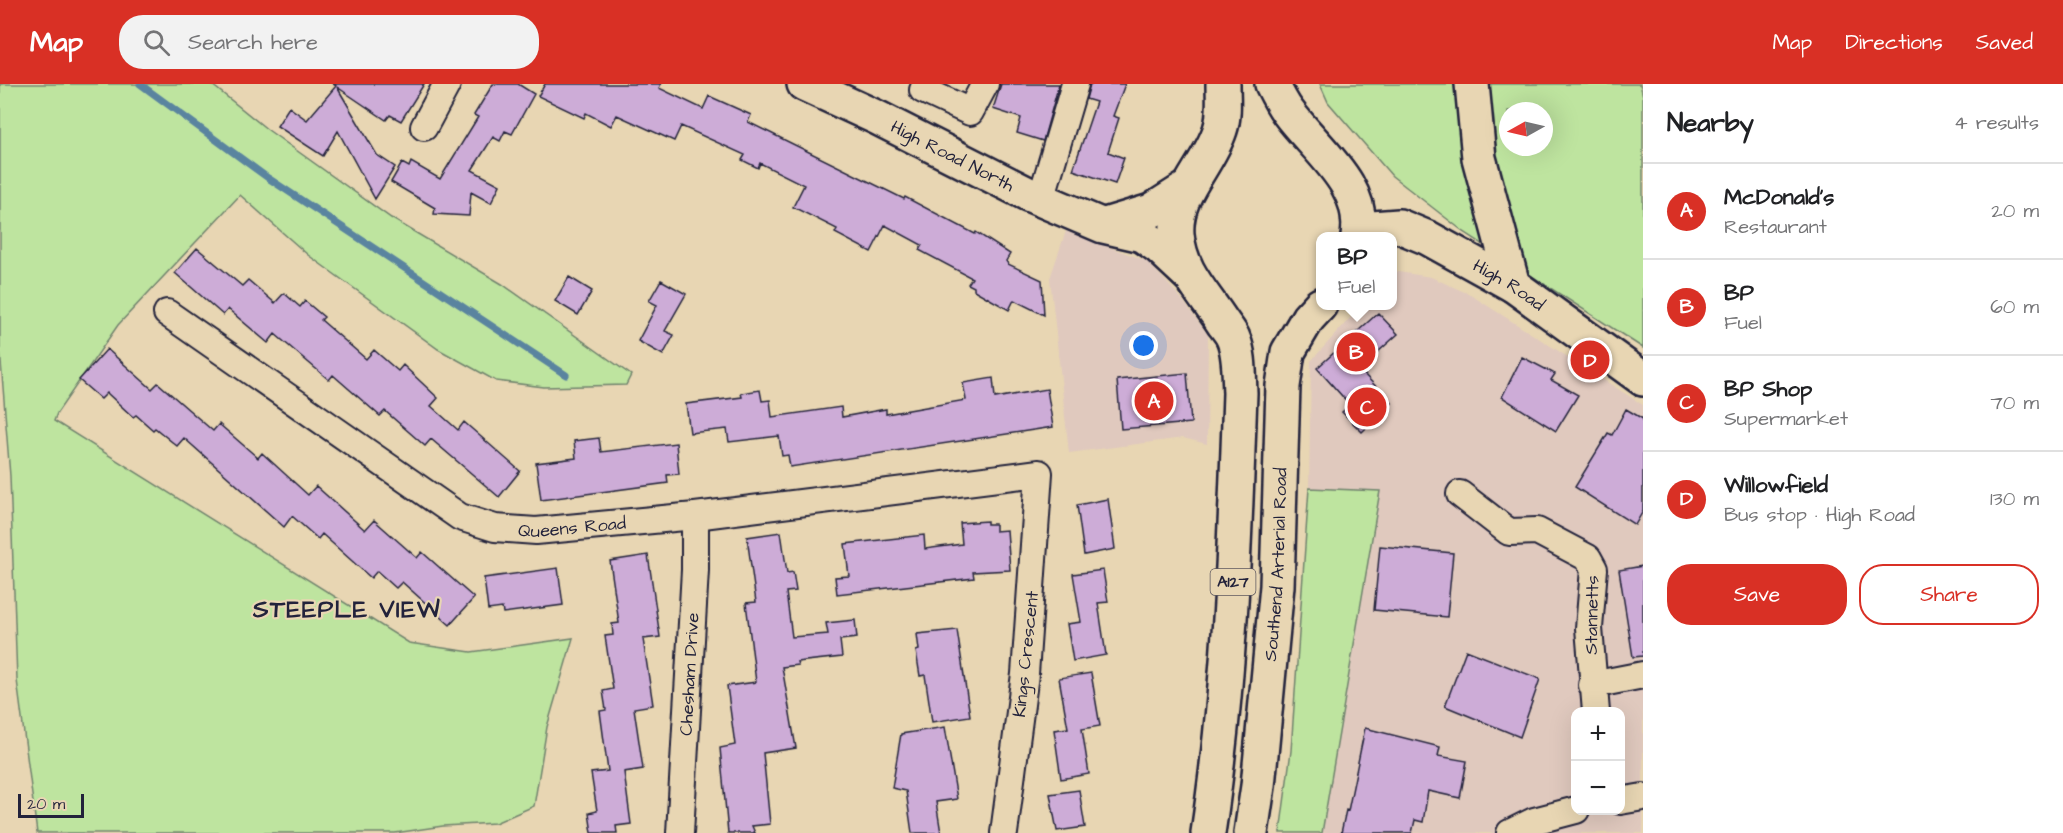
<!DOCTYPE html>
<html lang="en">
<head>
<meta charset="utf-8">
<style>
	body { margin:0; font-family:"Architects Daughter",sans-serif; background:#f2f2f2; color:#202124 }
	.controls { position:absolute; right:18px; bottom:18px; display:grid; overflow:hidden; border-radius:12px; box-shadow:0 6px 24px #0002 }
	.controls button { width:54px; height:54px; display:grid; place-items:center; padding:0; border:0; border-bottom:2px solid #e0e0e0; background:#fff; color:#202124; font:30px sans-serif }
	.compass { position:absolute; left:1499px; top:18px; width:54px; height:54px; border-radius:50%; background:#fff; box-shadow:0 6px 24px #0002; rotate:262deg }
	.scale { position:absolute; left:18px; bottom:15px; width:66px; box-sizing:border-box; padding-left:6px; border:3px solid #22223b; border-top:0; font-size:16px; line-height:21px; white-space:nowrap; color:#22223b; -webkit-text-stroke:4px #e8d6b3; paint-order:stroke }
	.you { position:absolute; left:1144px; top:262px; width:21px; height:21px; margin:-15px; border:4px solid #fff; border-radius:50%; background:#1a73e8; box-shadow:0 0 0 9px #1a73e833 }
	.badge { display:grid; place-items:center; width:39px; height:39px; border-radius:50%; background:#d93025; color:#fff; font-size:20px; font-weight:700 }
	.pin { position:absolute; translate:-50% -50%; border:3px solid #fff; box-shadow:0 2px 6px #0006 }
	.popup { position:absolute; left:1316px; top:148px; width:81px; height:78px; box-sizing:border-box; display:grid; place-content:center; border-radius:12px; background:#fff; filter:drop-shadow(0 2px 4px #0005); font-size:20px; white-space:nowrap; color:#757577 }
	.popup b { font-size:22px; color:#202124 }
	.popup::after { content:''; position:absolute; left:50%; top:100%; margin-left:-12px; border:12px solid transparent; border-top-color:#fff }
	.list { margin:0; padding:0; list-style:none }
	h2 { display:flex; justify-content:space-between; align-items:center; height:78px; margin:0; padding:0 24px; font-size:26px }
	h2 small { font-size:20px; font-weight:400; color:#757577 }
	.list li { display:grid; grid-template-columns:39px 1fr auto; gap:18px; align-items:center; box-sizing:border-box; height:96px; padding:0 24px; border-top:2px solid #e0e0e0 }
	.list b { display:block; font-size:22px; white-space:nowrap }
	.list p { margin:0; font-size:20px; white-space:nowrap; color:#757577 }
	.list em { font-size:20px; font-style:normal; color:#757577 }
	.actions { display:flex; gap:12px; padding:18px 24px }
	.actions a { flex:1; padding:14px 0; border:2px solid #d93025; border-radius:24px; text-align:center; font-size:21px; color:#d93025 }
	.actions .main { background:#d93025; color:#fff }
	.icon { flex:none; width:33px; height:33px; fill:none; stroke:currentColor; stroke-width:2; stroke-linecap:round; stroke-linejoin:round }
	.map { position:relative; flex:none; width:1643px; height:749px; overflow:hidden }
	header { display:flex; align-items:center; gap:36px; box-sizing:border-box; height:84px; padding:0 30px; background:#d93025; color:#fff }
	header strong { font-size:28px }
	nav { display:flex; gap:33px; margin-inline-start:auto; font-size:21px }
	.search { width:420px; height:54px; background:#f2f2f2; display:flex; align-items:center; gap:15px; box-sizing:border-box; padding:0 21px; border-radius:24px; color:#757577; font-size:22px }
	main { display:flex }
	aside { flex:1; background:#fff }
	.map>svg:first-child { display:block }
</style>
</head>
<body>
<header>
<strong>Map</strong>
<div class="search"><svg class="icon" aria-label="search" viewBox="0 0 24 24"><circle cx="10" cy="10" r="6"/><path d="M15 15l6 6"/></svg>Search here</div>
<nav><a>Map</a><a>Directions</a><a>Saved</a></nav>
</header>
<main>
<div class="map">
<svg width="1643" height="749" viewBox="0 0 1643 749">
	<rect width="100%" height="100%" fill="#e8d6b3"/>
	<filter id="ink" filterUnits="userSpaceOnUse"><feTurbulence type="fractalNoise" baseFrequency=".0167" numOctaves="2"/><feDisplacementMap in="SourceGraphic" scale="12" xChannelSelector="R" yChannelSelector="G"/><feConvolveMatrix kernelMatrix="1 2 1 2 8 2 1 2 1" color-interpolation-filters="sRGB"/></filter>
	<g filter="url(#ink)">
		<!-- built -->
		<path fill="#e0c9be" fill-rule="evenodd" d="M 1066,147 L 1147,177 L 1181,214 L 1208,251 L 1207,360 L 1183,354 L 1069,369 L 1050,194 Z
			M 1392,187 L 1431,193 L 1469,210 L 1643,321 L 1643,749 L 1322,749 L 1380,407 L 1309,404 L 1311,277 L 1361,222 L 1392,222 ZM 1576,628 L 1620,628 L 1620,726 L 1576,726 Z"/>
		<!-- green -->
		<path fill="#bee49f" stroke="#70836d" stroke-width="1.5" fill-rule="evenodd" d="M 0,0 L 211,0 L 268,46 L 391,134 L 502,200 L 631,291 L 626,301 L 544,303 L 496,297 L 438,265 L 308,171 L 240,111 L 118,241 L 57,329 L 54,337 L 409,559 L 471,568 L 573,554 L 547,643 L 534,722 L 495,739 L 443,742 L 395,749 L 37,749 L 17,596 L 10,392 L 0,265 Z
			M 1320,0 L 1640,0 L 1643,12 L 1643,264 L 1464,148 L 1392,92 L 1328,18 ZM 1508,27 L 1544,27 L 1544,63 L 1508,63 Z
			M 1309,404 L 1380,407 L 1322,749 L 1280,749 L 1291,667 Z"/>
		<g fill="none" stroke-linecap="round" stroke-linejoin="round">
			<!-- stream -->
			<path stroke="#5a849f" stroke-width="7" d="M 140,0 L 268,94 L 566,291"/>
		</g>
		<!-- building -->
		<path fill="#cdacd7" stroke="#22223b" stroke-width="1.5" d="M 333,0 L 424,0 L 401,37 L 390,31 L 386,36 L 337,3 L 377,71 L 395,83 L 375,115 L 338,47 L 323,72 L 277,42 L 289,23 L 307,36 L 336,2 Z
			M 493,0 L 518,0 L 534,10 L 512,50 L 505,47 L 500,57 L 493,53 L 472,86 L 500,101 L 491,119 L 471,108 L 469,132 L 434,130 L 435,124 L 391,98 L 402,79 L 409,83 L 411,78 L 440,95 L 478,33 L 474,31 Z
			M 545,0 L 661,0 L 659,4 L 703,25 L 709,12 L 751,31 L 748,38 L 904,115 L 905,113 L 975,150 L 976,148 L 1010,170 L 1006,177 L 1008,180 L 1042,196 L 1044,231 L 1014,216 L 1009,226 L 974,206 L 974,203 L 968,200 L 972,194 L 919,166 L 922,161 L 885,141 L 871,168 L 835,149 L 837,145 L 793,123 L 804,101 L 760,79 L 758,84 L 742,76 L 745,71 L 681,42 L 674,57 L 617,31 L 611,42 L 586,29 L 584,34 L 538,12 Z
			M 1001,0 L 1059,0 L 1043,57 L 1017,49 L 1021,34 L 993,25 Z
			M 1090,0 L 1125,0 L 1113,32 L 1119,34 L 1108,68 L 1124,74 L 1115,100 L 1073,86 L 1096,18 L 1086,15 Z
			M 197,164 L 242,202 L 248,196 L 275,219 L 284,209 L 300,223 L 305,217 L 324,233 L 321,236 L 366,275 L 374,266 L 398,287 L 403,281 L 438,314 L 431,322 L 458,346 L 464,338 L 520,387 L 499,413 L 431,355 L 425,362 L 385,327 L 380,332 L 333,291 L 329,296 L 275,250 L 268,259 L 228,225 L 223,231 L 175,189 Z
			M 569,193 L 592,207 L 578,231 L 555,217 Z
			M 661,196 L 686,210 L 665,247 L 674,251 L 663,271 L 638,257 L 657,221 L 649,217 Z
			M 1378,229 L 1398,250 L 1359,285 L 1392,319 L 1362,348 L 1342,328 L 1350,321 L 1317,284 Z
			M 107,265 L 152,305 L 158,299 L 213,347 L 219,340 L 258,374 L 262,369 L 308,411 L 316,402 L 365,446 L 374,436 L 417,474 L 422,468 L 474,514 L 450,541 L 402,498 L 396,504 L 377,487 L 371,494 L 322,450 L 318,455 L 292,432 L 284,443 L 184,354 L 177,362 L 155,344 L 153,346 L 136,331 L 133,333 L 107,309 L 101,315 L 79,296 Z
			M 1522,273 L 1555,290 L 1551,296 L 1578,311 L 1556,347 L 1502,313 Z
			M 1187,289 L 1191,339 L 1121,345 L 1117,296 Z
			M 993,294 L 995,314 L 1047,305 L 1053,343 L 790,383 L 788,371 L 782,372 L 779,352 L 729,358 L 727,345 L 690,349 L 686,320 L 742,313 L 741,309 L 760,306 L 762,317 L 770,316 L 772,333 L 841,323 L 842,333 L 886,325 L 886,330 L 966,316 L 963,299 Z
			M 1626,325 L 1643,335 L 1643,427 L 1635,441 L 1575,403 L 1608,349 L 1612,351 Z
			M 599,354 L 601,368 L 676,359 L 679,390 L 667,391 L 668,399 L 541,416 L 536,379 L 576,374 L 574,357 Z
			M 1108,415 L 1115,465 L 1084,471 L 1077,421 Z
			M 987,437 L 987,440 L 995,440 L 995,447 L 1007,446 L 1010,486 L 973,488 L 974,494 L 837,510 L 835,493 L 849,492 L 845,460 L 924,451 L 925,465 L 962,460 L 960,439 Z
			M 781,448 L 787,489 L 793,488 L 796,507 L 786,508 L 792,553 L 828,550 L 826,539 L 855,536 L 857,554 L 840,556 L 842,573 L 797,578 L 798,581 L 782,583 L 796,664 L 763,669 L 770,740 L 752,742 L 755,749 L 728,749 L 720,664 L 735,661 L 727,602 L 756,598 L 746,519 L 756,518 L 747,453 Z
			M 1380,462 L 1453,469 L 1447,533 L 1374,526 Z
			M 648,471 L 660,553 L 643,555 L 653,621 L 634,624 L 643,685 L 624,688 L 631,740 L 616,742 L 617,749 L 592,749 L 589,729 L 597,727 L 591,689 L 608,687 L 600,627 L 606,626 L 603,607 L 613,605 L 605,552 L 613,551 L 612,540 L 619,539 L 610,477 Z
			M 1643,482 L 1643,572 L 1633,573 L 1619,486 Z
			M 558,484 L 563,521 L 503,529 L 502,524 L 488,526 L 484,494 Z
			M 1103,486 L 1108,518 L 1098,519 L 1106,571 L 1073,577 L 1067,540 L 1081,538 L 1073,490 Z
			M 957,546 L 970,632 L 932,638 L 925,591 L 920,592 L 916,567 L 919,566 L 917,550 Z
			M 1466,566 L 1540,595 L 1520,653 L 1445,622 Z
			M 1091,589 L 1100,642 L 1082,645 L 1089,690 L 1061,695 L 1054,646 L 1068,644 L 1059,594 Z
			M 945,643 L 957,715 L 936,718 L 941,749 L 912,749 L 906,707 L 892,704 L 901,650 Z
			M 1365,644 L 1440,663 L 1438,672 L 1467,677 L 1460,714 L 1428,707 L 1423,738 L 1415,736 L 1412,749 L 1341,749 L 1346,726 L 1348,727 Z
			M 1079,706 L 1085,743 L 1057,747 L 1050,710 Z"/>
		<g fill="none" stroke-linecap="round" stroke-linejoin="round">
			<!-- minor casing -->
			<g stroke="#22223b" stroke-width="30">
				<g id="minor">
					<path d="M 923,6 L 970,28 L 985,0"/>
					<path d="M 424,43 L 447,0"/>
					<path d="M 1041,115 L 1075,0"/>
					<path id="s1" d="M 167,229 L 460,433 L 495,444 L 536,447 L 695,432 L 1039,389 L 1025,590 L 1004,749"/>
					<path d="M 1460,410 L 1509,448 L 1537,447 L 1588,474 L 1594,485 L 1589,544 L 1596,628"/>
					<path d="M 1592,601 L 1643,591"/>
					<path d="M 1620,717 L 1643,713"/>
					<path id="s2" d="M 680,749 L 695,486 L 695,432"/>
					<path d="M 1510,749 L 1534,737 L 1576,726"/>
				</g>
			</g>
			<!-- tertiary casing -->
			<g stroke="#22223b" stroke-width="38">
				<g id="tertiary">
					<path id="s3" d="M 804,0 L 878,34 L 1028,110 L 1103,142 L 1142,151 L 1159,163 L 1190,192"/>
					<path d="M 1472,0 L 1479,74 L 1513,201"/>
					<path d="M 1105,141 L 1151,127 L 1187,104"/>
					<path id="s4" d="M 1359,145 L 1399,142 L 1428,154 L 1513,201 L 1643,295"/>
				</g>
			</g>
			<!-- trunk casing -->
			<g stroke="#22223b" stroke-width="38">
				<g id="trunk">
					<path d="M 1272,0 C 1277,10 1282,20 1288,28 C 1316,66 1366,100 1358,152"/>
					<path d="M 1208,749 C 1230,603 1235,456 1240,309 C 1239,292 1240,270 1233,254 C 1231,249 1226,243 1223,239 C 1204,209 1180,188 1177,150 C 1174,109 1208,83 1220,46 C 1225,32 1223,14 1223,0"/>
					<path id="s5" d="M 1251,749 L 1258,702 L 1277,502 L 1283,302 L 1288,268 L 1308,234 L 1320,221"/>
				</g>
			</g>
			<!-- minor -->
			<use href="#minor" stroke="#e8d6b3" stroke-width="26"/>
			<!-- tertiary -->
			<use href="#tertiary" stroke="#e8d6b3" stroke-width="33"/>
			<!-- trunk -->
			<use href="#trunk" stroke="#e8d6b3" stroke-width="33"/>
		</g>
	</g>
	<g text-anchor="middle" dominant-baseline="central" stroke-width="4.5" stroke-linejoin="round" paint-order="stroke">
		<!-- shield labels -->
		<rect fill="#e8d6b3" stroke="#5d585f" stroke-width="1.5" x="1210.5" y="485" width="45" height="26" rx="4.5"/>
		<g font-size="16" font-weight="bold" fill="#22223b">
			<text x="1233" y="498">A127</text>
		</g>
		<!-- street labels -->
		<g font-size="18" fill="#22223b" stroke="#e8d6b3">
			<text stroke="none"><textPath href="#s3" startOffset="165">High Road North</textPath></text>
			<text stroke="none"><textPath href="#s4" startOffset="165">High Road</textPath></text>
			<text stroke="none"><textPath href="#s1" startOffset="471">Queens Road</textPath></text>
			<text stroke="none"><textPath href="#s5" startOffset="270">Southend Arterial Road</textPath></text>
			<text transform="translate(1592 531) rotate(-89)">Stannetts</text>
			<text transform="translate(1026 570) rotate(-84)">Kings Crescent</text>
			<text stroke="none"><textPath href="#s2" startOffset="159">Chesham Drive</textPath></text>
		</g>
		<!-- district labels -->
		<g font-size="24" font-weight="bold" letter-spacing="1.5" fill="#22223b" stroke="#e8d6b3">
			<text x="347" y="526">STEEPLE VIEW</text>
		</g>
	</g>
</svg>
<div class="controls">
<button>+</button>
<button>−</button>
</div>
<svg class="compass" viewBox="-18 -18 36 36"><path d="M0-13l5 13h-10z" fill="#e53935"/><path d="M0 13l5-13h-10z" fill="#757577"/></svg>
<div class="scale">20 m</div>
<div class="you"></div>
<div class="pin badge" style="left:1154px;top:317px">A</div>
<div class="pin badge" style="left:1356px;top:268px">B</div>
<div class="popup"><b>BP</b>Fuel</div>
<div class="pin badge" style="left:1367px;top:323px">C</div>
<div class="pin badge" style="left:1590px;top:276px">D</div>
</div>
<aside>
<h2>Nearby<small>4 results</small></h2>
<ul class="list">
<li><span class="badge">A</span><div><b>McDonald's</b><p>Restaurant</p></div><em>20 m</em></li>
<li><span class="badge">B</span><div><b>BP</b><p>Fuel</p></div><em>60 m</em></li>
<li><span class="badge">C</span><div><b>BP Shop</b><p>Supermarket</p></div><em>70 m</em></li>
<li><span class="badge">D</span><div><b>Willowfield</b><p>Bus stop · High Road</p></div><em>130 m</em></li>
</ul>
<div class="actions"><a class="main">Save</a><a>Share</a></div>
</aside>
</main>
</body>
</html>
